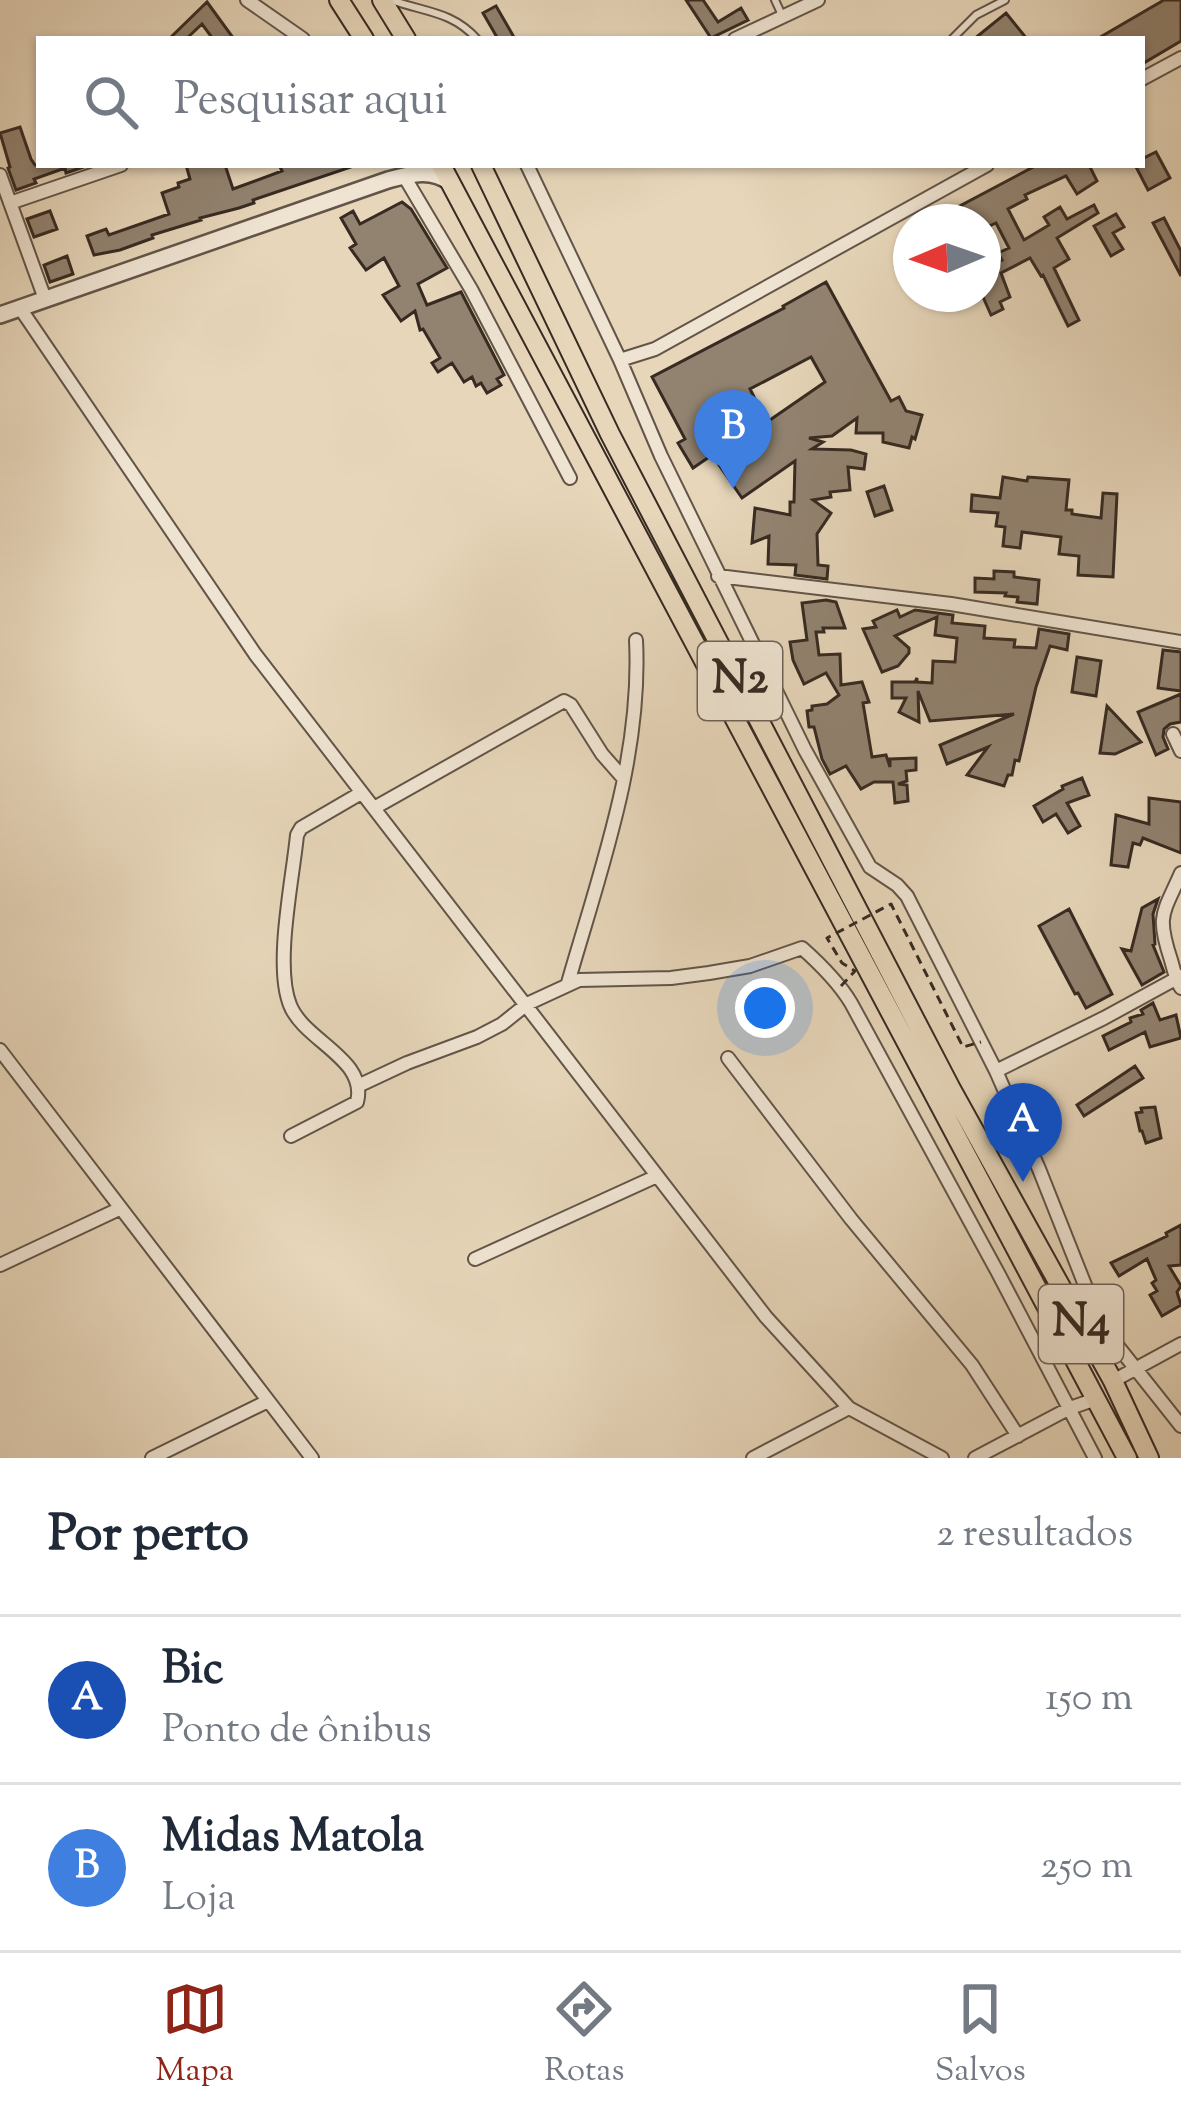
<!DOCTYPE html>
<html lang="pt">
<head>
<meta charset="utf-8">
<style>
	body { margin:0; font-family:"Sorts Mill Goudy",serif; background:#f2f2f3; color:#1f2937 }
	.compass { position:absolute; left:893px; top:204px; width:108px; height:108px; border-radius:50%; background:#fff; box-shadow:0 3px 9px #0004; rotate:268deg }
	.you { position:absolute; left:765px; top:1008px; width:42px; height:42px; margin:-30px; border:9px solid #fff; border-radius:50%; background:#1a73e8; box-shadow:0 0 0 18px #1a73e833 }
	.badge { display:grid; place-items:center; width:78px; height:78px; border-radius:50%; background:#8f2418; color:#fff; font-size:39px; font-weight:700 }
	.pin { position:absolute; translate:-50% -99px; filter:drop-shadow(0 3px 6px #0008) }
	.pin::after { content:''; position:absolute; top:63px; width:42px; height:36px; background:inherit; clip-path:polygon(0 0,100% 0,50% 100%) }
	.list { margin:0; padding:0; list-style:none }
	h2 { display:flex; justify-content:space-between; align-items:center; height:156px; margin:0; padding:0 48px; font-size:51px }
	h2 small { font-size:39px; font-weight:400; color:#747a83 }
	.list li { display:grid; grid-template-columns:78px 1fr auto; gap:36px; align-items:center; box-sizing:border-box; height:168px; padding:0 48px; border-top:3px solid #e0e1e3 }
	.list b { display:block; font-size:45px; white-space:nowrap }
	.list p { margin:0; font-size:39px; white-space:nowrap; color:#747a83 }
	.list em { font-size:39px; font-style:normal; color:#747a83 }
	.icon { flex:none; width:66px; height:66px; fill:none; stroke:currentColor; stroke-width:2; stroke-linecap:round; stroke-linejoin:round }
	.map { position:relative; flex:none; width:1181px; height:1458px; overflow:hidden }
	.search { position:absolute; background:#fff; box-shadow:0 3px 9px #0004; left:36px; right:36px; top:36px; height:132px; display:flex; align-items:center; gap:30px; box-sizing:border-box; padding:0 42px; border-radius:0px; color:#747a83; font-size:45px }
	.sheet { height:492px; background:#fff }
	nav { display:flex; justify-content:space-around; align-items:center; box-sizing:border-box; height:168px; border-top:3px solid #e0e1e3; background:#fff; font-size:33px; color:#747a83 }
	nav a { display:grid; justify-items:center; gap:6px }
	nav .on { color:#8f2418 }
	.map>svg:first-child { display:block }
</style>
</head>
<body>
<div class="map">
<svg width="1181" height="1458" viewBox="0 0 1181 1458">
	<rect width="100%" height="100%" fill="#e7d6ba"/>
	<filter id="stains"><feTurbulence type="fractalNoise" baseFrequency=".00167" numOctaves="4"/><feColorMatrix values="0 0 0 0 .2 0 0 0 0 .09 0 0 0 0 .02 0 0 0 .5 -.17"/></filter>
	<radialGradient id="worn" r=".72"><stop offset=".6" stop-color="#630" stop-opacity="0"/><stop offset="1" stop-color="#630" stop-opacity=".3"/></radialGradient>
	<!-- building -->
	<path fill="#928371" stroke="#362a22" stroke-width="3" fill-rule="evenodd" d="M 686,0 L 703,0 L 718,22 L 741,8 L 748,20 L 711,38 Z
		M 1164,0 L 1181,0 L 1181,41 L 1142,64 L 1142,39 L 1097,39 Z
		M 207,2 L 234,39 L 213,39 L 202,24 L 186,39 L 169,39 Z
		M 496,6 L 507,25 L 515,39 L 498,39 L 483,13 Z
		M 1006,13 L 1027,39 L 974,39 Z
		M 20,127 L 31,159 L 35,165 L 89,165 L 66,173 L 65,168 L 34,179 L 36,183 L 16,190 L 8,168 L 10,167 L 0,133 Z
		M 1156,152 L 1170,178 L 1148,190 L 1135,165 L 1142,165 L 1142,159 Z
		M 186,165 L 225,165 L 233,189 L 282,171 L 279,165 L 351,165 L 351,167 L 253,200 L 254,203 L 239,208 L 200,218 L 201,220 L 152,235 L 153,238 L 120,250 L 94,255 L 87,236 L 106,229 L 109,235 L 169,214 L 162,193 L 179,187 L 178,183 L 190,179 Z
		M 1037,165 L 1089,165 L 1097,181 L 1077,194 L 1066,176 L 1025,195 L 1027,199 L 1008,209 L 1024,240 L 1049,225 L 1044,217 L 1060,207 L 1067,219 L 1094,205 L 1098,213 L 1057,238 L 1069,259 L 1054,268 L 1079,320 L 1068,326 L 1043,275 L 1041,276 L 1030,258 L 1001,273 L 1010,297 L 1000,302 L 1003,309 L 991,315 L 983,297 L 983,269 L 1002,260 L 998,253 L 1009,248 L 996,223 L 983,229 L 983,222 L 965,222 L 958,207 Z
		M 402,202 L 411,209 L 447,268 L 418,284 L 427,305 L 461,292 L 504,375 L 497,379 L 501,385 L 487,393 L 481,383 L 476,386 L 472,377 L 464,382 L 452,363 L 438,372 L 432,363 L 440,358 L 423,329 L 420,330 L 415,311 L 401,321 L 383,295 L 399,286 L 384,258 L 366,270 L 350,248 L 356,244 L 341,218 L 353,211 L 360,224 Z
		M 50,211 L 57,229 L 34,237 L 27,219 Z
		M 1116,214 L 1124,227 L 1113,233 L 1123,249 L 1111,256 L 1094,226 Z
		M 1164,218 L 1181,251 L 1181,276 L 1153,223 Z
		M 67,256 L 73,274 L 50,282 L 44,265 Z
		M 826,282 L 891,401 L 899,397 L 906,411 L 922,415 L 915,439 L 912,437 L 909,448 L 883,442 L 883,433 L 856,433 L 857,418 L 832,436 L 809,438 L 823,442 L 812,449 L 851,450 L 866,454 L 864,469 L 848,467 L 850,490 L 830,492 L 831,497 L 813,500 L 831,513 L 817,534 L 818,565 L 828,566 L 827,579 L 795,575 L 796,565 L 768,564 L 769,536 L 752,543 L 755,508 L 790,515 L 790,502 L 794,502 L 795,461 L 742,498 L 712,455 L 693,468 L 678,443 L 685,439 L 652,377 L 784,308 L 783,306 ZM 811,357 L 825,382 L 767,422 L 750,389 Z
		M 1003,477 L 1027,481 L 1028,477 L 1069,480 L 1066,510 L 1072,510 L 1072,514 L 1101,518 L 1103,493 L 1117,494 L 1113,577 L 1078,575 L 1079,556 L 1059,554 L 1061,537 L 1022,532 L 1020,548 L 1003,546 L 1005,527 L 996,526 L 998,513 L 971,511 L 972,495 L 1000,498 Z
		M 884,486 L 892,510 L 875,516 L 867,492 Z
		M 994,571 L 1014,572 L 1014,577 L 1039,580 L 1037,604 L 1017,602 L 1018,597 L 1005,596 L 1006,593 L 975,592 L 975,578 L 994,579 Z
		M 826,600 L 836,602 L 845,628 L 823,628 L 824,632 L 816,632 L 819,655 L 840,654 L 841,685 L 862,682 L 869,702 L 863,703 L 872,757 L 886,755 L 890,767 L 890,759 L 916,758 L 916,770 L 906,771 L 907,781 L 898,784 L 907,785 L 908,801 L 895,803 L 893,782 L 874,782 L 861,789 L 846,766 L 830,774 L 822,759 L 814,727 L 809,727 L 807,711 L 812,710 L 812,706 L 827,704 L 839,695 L 826,673 L 804,684 L 793,660 L 790,642 L 807,640 L 802,603 Z
		M 897,610 L 900,617 L 915,610 L 953,615 L 952,623 L 985,626 L 984,638 L 1015,640 L 1014,647 L 1036,648 L 1039,629 L 1069,634 L 1067,650 L 1050,646 L 1036,687 L 1019,761 L 1015,760 L 1012,775 L 1008,775 L 1004,786 L 967,775 L 988,747 L 947,764 L 940,745 L 1014,714 L 930,721 L 918,691 L 919,722 L 899,712 L 906,698 L 892,698 L 892,682 L 915,682 L 917,678 L 917,682 L 932,683 L 933,661 L 955,662 L 957,638 L 935,635 L 937,617 L 895,636 L 909,648 L 909,653 L 898,666 L 882,672 L 863,629 L 876,627 L 873,621 Z
		M 1163,650 L 1181,652 L 1181,691 L 1158,688 Z
		M 1077,657 L 1101,661 L 1096,696 L 1072,692 Z
		M 1181,694 L 1181,722 L 1170,724 L 1164,729 L 1163,737 L 1168,749 L 1156,755 L 1138,712 Z
		M 1107,706 L 1141,742 L 1115,754 L 1100,753 Z
		M 1082,778 L 1089,795 L 1067,803 L 1080,826 L 1068,833 L 1056,814 L 1043,822 L 1034,806 L 1063,789 L 1062,786 Z
		M 1149,798 L 1181,802 L 1181,853 L 1143,838 L 1140,845 L 1133,843 L 1128,867 L 1111,865 L 1116,815 L 1149,824 Z
		M 1158,899 L 1153,914 L 1155,944 L 1153,945 L 1164,972 L 1142,985 L 1122,949 L 1131,951 L 1142,908 Z
		M 1069,909 L 1112,994 L 1086,1008 L 1078,993 L 1075,994 L 1039,926 Z
		M 1153,1003 L 1160,1020 L 1176,1015 L 1181,1038 L 1150,1047 L 1145,1032 L 1109,1050 L 1103,1036 L 1131,1022 L 1130,1018 L 1143,1014 L 1141,1010 Z
		M 1135,1066 L 1143,1078 L 1084,1116 L 1077,1105 Z
		M 1155,1107 L 1161,1138 L 1146,1143 L 1142,1131 L 1140,1131 L 1136,1113 L 1142,1112 L 1141,1108 Z
		M 1181,1225 L 1181,1265 L 1169,1266 L 1181,1286 L 1177,1292 L 1181,1305 L 1162,1316 L 1150,1295 L 1157,1291 L 1152,1283 L 1156,1280 L 1147,1259 L 1119,1276 L 1111,1263 L 1167,1236 L 1166,1233 Z"/>
	<g fill="none" stroke-linecap="round" stroke-linejoin="round">
		<!-- service casing -->
		<g stroke="#625548" stroke-width="10">
			<path id="service" d="M 391,0 C 424,12 452,11 477,39
				M 775,0 L 781,13
				M 952,39 L 976,15 L 1005,0"/>
		</g>
		<!-- minor casing -->
		<g stroke="#625548" stroke-width="16">
			<path id="minor" d="M 247,0 L 303,39
				M 735,39 L 818,0
				M 1142,79 L 1181,58
				M 527,165 L 620,360 L 661,456 L 805,750 L 870,867 L 897,885 L 907,896 L 996,1071 L 1039,1169 L 1085,1285 L 1116,1344 L 1181,1426
				M 0,175 L 45,299
				M 404,176 L 471,289 L 570,478
				M 10,203 L 121,165
				M 20,308 L 255,654 L 766,1317 L 849,1408 L 942,1458
				M 620,360 L 655,349 L 987,165
				M 718,576 L 951,604 L 1181,642
				M 1173,734 L 1181,751
				M 374,808 L 564,701 L 571,705 L 602,754 L 624,779
				M 1181,873 C 1163,914 1156,915 1171,960 C 1174,970 1175,978 1181,988
				M 568,983 C 600,871 642,758 636,640
				M 0,1050 L 312,1458
				M 728,1058 L 851,1219 L 972,1365 L 1018,1436
				M 996,1071 L 1104,1018 L 1181,976
				M 360,1085 L 407,1063 L 477,1037 L 502,1024 L 527,1004 L 579,980 L 671,978 L 709,973 L 750,966 L 802,948 C 820,964 839,983 851,1003 L 997,1271 L 1095,1458
				M 291,1136 L 357,1102 C 368,1059 304,1041 290,1005 C 274,965 293,878 297,835 L 301,828 L 361,793
				M 475,1259 L 657,1176
				M 0,1265 L 119,1209
				M 1113,1381 L 1181,1344
				M 152,1458 L 268,1401
				M 753,1458 L 849,1408
				M 975,1458 L 1070,1408 L 1096,1399"/>
		</g>
		<!-- tertiary casing -->
		<g stroke="#625548" stroke-width="20">
			<path id="tertiary" d="M 0,315 L 388,180 C 411,174 431,168 451,183"/>
		</g>
		<!-- trunk casing -->
		<g stroke="#362a22" stroke-width="22">
			<path id="trunk" d="M 339,0 L 364,39
				M 382,0 L 406,39
				M 441,165 L 1127,1458
				M 481,165 L 610,434 L 950,1087 L 1113,1381 L 1149,1458"/>
		</g>
		<!-- service -->
		<use href="#service" stroke="#efe4d2" stroke-width="6"/>
		<!-- minor -->
		<use href="#minor" stroke="#efe4d2" stroke-width="12"/>
		<!-- tertiary -->
		<use href="#tertiary" stroke="#efe4d2" stroke-width="15"/>
		<!-- trunk -->
		<use href="#trunk" stroke="#e7d6ba" stroke-width="18"/>
		<!-- path-bridge -->
		<path stroke="#362a22" stroke-width="3" stroke-dasharray="9 6" stroke-linecap="butt" d="M 841,986 L 855,971 L 842,963 L 827,938 L 891,904 L 963,1047 L 981,1042"/>
	</g>
	<g text-anchor="middle" dominant-baseline="central" stroke-width="12" stroke-linejoin="round" paint-order="stroke">
		<!-- shield labels -->
		<g fill="#efe4d2" stroke="#6e6257" stroke-width="3">
			<rect x="698" y="642" width="84" height="78" rx="9"/>
			<rect x="1039" y="1285" width="84" height="78" rx="9"/>
		</g>
		<g font-size="45" font-weight="bold" fill="#362a22">
			<text x="740" y="681">N2</text>
			<text x="1081" y="1324">N4</text>
		</g>
	</g>
	<rect width="100%" height="100%" filter="url(#stains)"/>
	<rect width="100%" height="100%" fill="url(#worn)"/>
</svg>
<svg class="compass" viewBox="-18 -18 36 36"><path d="M0-13l5 13h-10z" fill="#e53935"/><path d="M0 13l5-13h-10z" fill="#747a83"/></svg>
<div class="you"></div>
<div class="pin badge" style="left:1023px;top:1182px;background:#1a4fb4">A</div>
<div class="pin badge" style="left:733px;top:489px;background:#3f7fe0">B</div>
<div class="search"><svg class="icon" aria-label="search" viewBox="0 0 24 24"><circle cx="10" cy="10" r="6"/><path d="M15 15l6 6"/></svg>Pesquisar aqui</div>
</div>
<section class="sheet">
<h2>Por perto<small>2 resultados</small></h2>
<ul class="list">
<li><span class="badge" style="background:#1a4fb4">A</span><div><b>Bic</b><p>Ponto de ônibus</p></div><em>150 m</em></li>
<li><span class="badge" style="background:#3f7fe0">B</span><div><b>Midas Matola</b><p>Loja</p></div><em>250 m</em></li>
</ul>
</section>
<nav>
<a class="on"><svg class="icon" aria-label="map" viewBox="0 0 24 24"><path d="M3 6l6-2 6 2 6-2v14l-6 2-6-2-6 2zM9 4v14M15 6v14"/></svg>Mapa</a>
<a><svg class="icon" aria-label="directions" viewBox="0 0 24 24"><path d="M12 3l9 9-9 9-9-9zM9 14v-3h6M13 9l2 2-2 2"/></svg>Rotas</a>
<a><svg class="icon" aria-label="saved" viewBox="0 0 24 24"><path d="M7 4h10v16l-5-4-5 4z"/></svg>Salvos</a>
</nav>
</body>
</html>
